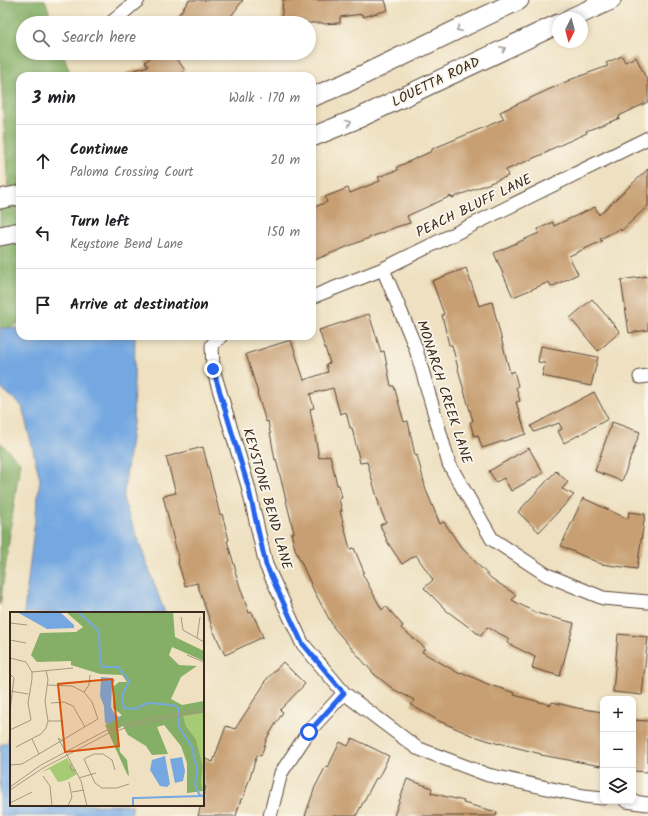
<!DOCTYPE html>
<html lang="en">
<head>
<meta charset="utf-8">
<style>
	body { margin:0; font-family:Kalam,sans-serif; background:#f6f6f6; color:#202124 }
	.controls { position:absolute; right:12px; bottom:12px; display:grid; overflow:hidden; border-radius:8px; box-shadow:0 2px 6px #0003 }
	.controls button { width:36px; height:36px; display:grid; place-items:center; padding:0; border:0; border-bottom:1px solid #e0e0e0; background:#fff; color:#202124; font:20px sans-serif }
	.compass { position:absolute; left:552px; top:12px; width:36px; height:36px; border-radius:50%; background:#fff; box-shadow:0 2px 6px #0003; rotate:186deg }
	.stop { position:absolute; width:12px; height:12px; margin:-9px; border:3px solid #2563eb; border-radius:50%; background:#fff }
	.stop.end { background:#2563eb; border-color:#fff; box-shadow:0 1px 4px #0008 }
	.list { margin:0; padding:0; list-style:none }
	h2 { display:flex; justify-content:space-between; align-items:center; height:52px; margin:0; padding:0 16px; font-size:17px }
	h2 small { font-size:13px; font-weight:400; color:#757577 }
	.list li { display:grid; grid-template-columns:26px 1fr auto; gap:12px; align-items:center; box-sizing:border-box; height:72px; padding:0 16px; border-top:1px solid #e0e0e0 }
	.list b { display:block; font-size:15px; white-space:nowrap }
	.list p { margin:0; font-size:13px; white-space:nowrap; color:#757577 }
	.list em { font-size:13px; font-style:normal; color:#757577 }
	.icon { flex:none; width:22px; height:22px; fill:none; stroke:currentColor; stroke-width:2; stroke-linecap:round; stroke-linejoin:round }
	.map { position:relative; flex:none; width:648px; height:816px; overflow:hidden }
	.search { position:absolute; background:#fff; box-shadow:0 2px 6px #0003; left:16px; top:16px; width:300px; height:44px; display:flex; align-items:center; gap:10px; box-sizing:border-box; padding:0 14px; border-radius:22px; color:#757577; font-size:15px }
	.panel { position:absolute; background:#fff; box-shadow:0 2px 6px #0003; left:16px; top:72px; width:300px; height:268px; border-radius:12px }
	.map>svg:first-child { display:block }
</style>
</head>
<body>
<div class="map">
<svg width="648" height="816" viewBox="0 0 648 816">
	<rect width="100%" height="100%" fill="#fbf7ec"/>
	<filter id="ink" filterUnits="userSpaceOnUse"><feTurbulence type="fractalNoise" baseFrequency=".025" numOctaves="2"/><feDisplacementMap in="SourceGraphic" scale="8" xChannelSelector="R" yChannelSelector="G"/><feConvolveMatrix kernelMatrix="1 2 1 2 8 2 1 2 1" color-interpolation-filters="sRGB"/></filter>
	<filter id="wash" filterUnits="userSpaceOnUse"><feTurbulence type="fractalNoise" baseFrequency=".012" numOctaves="4" result="noise"/><feDisplacementMap in="SourceGraphic" scale="16" xChannelSelector="R" yChannelSelector="G"/><feGaussianBlur stdDeviation="0.9" result="paint"/><feColorMatrix in="noise" values="0 0 0 0 0 0 0 0 0 0 0 0 0 0 0 0 0 1.4 0 .05"/><feComposite in="paint" operator="in"/></filter>
	<g filter="url(#wash)">
		<rect width="100%" height="100%" fill="#eee0c0"/>
		<!-- forest -->
		<path fill="#85af66" stroke="#606c42" d="M 0,0 L 45,0 L 53,23 L 23,23 L 23,53 L 63,53 L 71,76 L 20,76 L 20,323 L 0,331 L 0,207 L 9,203 L 0,63 Z
			M 0,442 L 20,462 L 0,605 Z"/>
		<!-- water -->
		<path fill="#75a8e1" stroke="#586980" d="M 0,328 L 20,328 L 20,336 L 135,336 L 133,423 L 123,499 L 165,613 L 24,613 L 40,479 L 22,406 L 0,387 Z
			M 11,715 L 11,805 L 133,805 L 131,816 L 0,816 L 0,745 L 8,742 Z"/>
		<g id="blocks">
			<!-- building -->
			<path fill="#c79f72" d="M 189,0 L 243,0 L 226,23 L 173,23 Z
				M 283,0 L 385,0 L 388,10 L 363,17 L 362,14 L 340,17 L 340,23 L 323,24 L 323,23 L 281,23 Z
				M 156,53 L 172,53 L 185,70 L 177,76 L 127,76 L 126,73 L 148,66 L 145,62 Z
				M 622,56 L 625,62 L 636,57 L 648,82 L 648,102 L 619,116 L 620,118 L 586,131 L 587,133 L 549,150 L 550,151 L 506,170 L 508,176 L 452,198 L 451,196 L 407,216 L 410,223 L 396,227 L 312,261 L 312,208 L 327,202 L 325,197 L 348,188 L 350,193 L 380,181 L 378,177 L 398,170 L 397,167 L 432,151 L 432,149 L 504,119 L 500,112 L 572,79 L 608,66 L 606,63 Z
				M 648,169 L 648,206 L 621,231 L 620,229 L 600,239 L 602,241 L 569,256 L 578,274 L 551,287 L 549,282 L 513,297 L 494,253 L 539,233 L 538,229 L 553,222 L 554,226 L 595,207 L 599,215 Z
				M 466,268 L 479,306 L 492,302 L 510,373 L 514,371 L 518,386 L 516,387 L 520,401 L 516,402 L 526,434 L 482,448 L 478,435 L 474,436 L 470,422 L 473,421 L 461,380 L 452,345 L 449,345 L 442,315 L 444,314 L 432,281 Z
				M 648,276 L 648,330 L 629,333 L 621,280 Z
				M 592,299 L 620,332 L 598,351 L 570,318 Z
				M 369,314 L 381,352 L 384,351 L 391,386 L 394,386 L 404,422 L 408,421 L 415,456 L 417,455 L 426,490 L 440,524 L 444,522 L 461,547 L 491,578 L 516,595 L 512,600 L 536,613 L 574,623 L 560,676 L 532,668 L 535,657 L 507,643 L 510,639 L 487,627 L 481,636 L 447,611 L 424,588 L 433,580 L 416,555 L 402,564 L 388,543 L 380,525 L 386,522 L 381,511 L 367,462 L 360,463 L 352,428 L 350,428 L 346,412 L 340,414 L 333,388 L 310,394 L 314,408 L 310,409 L 319,458 L 330,455 L 337,485 L 339,485 L 342,498 L 339,499 L 342,511 L 340,511 L 350,549 L 354,548 L 364,572 L 362,573 L 382,610 L 386,606 L 403,626 L 401,628 L 425,648 L 422,652 L 460,674 L 461,672 L 490,685 L 515,693 L 514,695 L 551,705 L 552,702 L 577,708 L 603,712 L 603,755 L 601,766 L 541,755 L 541,754 L 499,743 L 499,744 L 471,735 L 439,721 L 411,705 L 414,700 L 393,689 L 374,674 L 334,628 L 314,591 L 295,549 L 291,533 L 294,533 L 276,459 L 275,460 L 268,421 L 266,422 L 257,393 L 258,393 L 246,354 L 291,340 L 304,380 L 328,372 L 326,364 L 330,363 L 319,330 Z
				M 541,346 L 598,357 L 591,386 L 542,376 L 545,363 L 538,362 Z
				M 594,392 L 608,419 L 564,443 L 558,431 L 562,429 L 559,423 L 534,432 L 531,426 Z
				M 612,422 L 640,432 L 622,481 L 595,471 Z
				M 203,447 L 220,515 L 222,514 L 229,540 L 227,541 L 236,571 L 235,572 L 249,613 L 252,612 L 263,637 L 225,655 L 213,630 L 197,583 L 185,586 L 178,562 L 179,561 L 163,496 L 176,493 L 166,457 Z
				M 529,448 L 543,473 L 511,491 L 504,478 L 496,482 L 489,471 Z
				M 556,471 L 568,482 L 562,489 L 574,495 L 539,532 L 518,512 Z
				M 583,498 L 628,519 L 629,512 L 645,514 L 637,569 L 601,564 L 561,546 Z
				M 618,634 L 648,637 L 642,695 L 613,692 Z
				M 283,662 L 305,684 L 280,710 L 283,712 L 267,738 L 261,756 L 257,755 L 243,799 L 241,799 L 236,816 L 198,816 L 201,805 L 203,805 L 203,798 L 206,787 L 203,786 L 203,758 L 213,762 L 226,726 L 235,729 L 265,683 L 264,682 Z
				M 633,720 L 648,721 L 648,772 L 633,771 Z
				M 352,738 L 389,756 L 378,779 L 376,778 L 356,816 L 305,816 L 315,787 L 326,766 L 328,767 L 340,742 L 348,746 Z
				M 407,779 L 432,788 L 431,793 L 464,801 L 463,803 L 497,812 L 496,816 L 394,816 Z"/>
		</g>
	</g>
	<g filter="url(#ink)">
		<use href="#blocks" fill-opacity="0" stroke="#564536" stroke-width="1"/>
		<g fill="none" stroke-linecap="round" stroke-linejoin="round">
			<!-- minor casing -->
			<g stroke="#564536" stroke-width="15">
				<path id="minor" d="M 111,23 L 138,0
					M 383,269 L 415,346 L 449,464 L 492,539 L 547,575 L 603,598 L 648,602
					M 312,297 L 383,269 L 648,138
					M 221,336 L 212,345 L 213,369 L 248,486 L 266,565 L 302,643 L 344,693 L 417,748 L 488,775 L 584,796 L 603,798
					M 640,377 L 648,376
					M 626,801 L 648,804
					M 270,816 L 281,773 L 309,731 L 344,693"/>
			</g>
			<!-- secondary casing -->
			<g stroke="#564536" stroke-width="21">
				<path id="secondary" d="M 571,18 L 611,0
					M 312,97 L 344,84 L 519,0
					M 312,137 L 359,118 L 558,24
					M 0,199 L 20,195
					M 0,236 L 20,232"/>
			</g>
			<!-- minor -->
			<use href="#minor" stroke="#fff" stroke-width="13"/>
			<!-- secondary -->
			<use href="#secondary" stroke="#fff" stroke-width="19"/>
		</g>
		<!-- one-way arrows -->
		<defs><path id="oneway-chevron" d="M-2-3.5L2.5 0L-2 3.5" fill="none" stroke-width="1.6" stroke-linecap="round" stroke-linejoin="round"/></defs>
		<g stroke="#a79f9a">
			<use href="#oneway-chevron" transform="translate(459 29) rotate(154)"/>
			<use href="#oneway-chevron" transform="translate(503 49) rotate(-26)"/>
			<use href="#oneway-chevron" transform="translate(348 123) rotate(-22)"/>
		</g>
	</g>
	<g fill="none" stroke-linecap="round" stroke-linejoin="round" filter="url(#ink)">
		<!-- route -->
		<path stroke="#2563eb" stroke-width="5" d="M 213,369 L 248,486 L 266,565 L 302,643 L 344,693 L 309,732"/>
	</g>
	<g text-anchor="middle" dominant-baseline="central" stroke-width="3.5" stroke-linejoin="round" paint-order="stroke">
		<!-- street labels -->
		<g font-size="14" fill="#3b2a1e" stroke="#fbf7ec">
			<text transform="translate(436 82) rotate(-26)">LOUETTA ROAD</text>
			<text transform="translate(474 206) rotate(-26)">PEACH BLUFF LANE</text>
			<text transform="translate(444 392) rotate(72)">MONARCH CREEK LANE</text>
			<text transform="translate(267 499) rotate(74)">KEYSTONE BEND LANE</text>
		</g>
	</g>
	<!-- overview -->
	<g transform="translate(10 612)">
		<rect width="194" height="194" fill="#eee0c0"/>
		<path d="M 194,101 L 194,179 L 193,179 L 191,170 L 193,154 L 186,127 L 176,114 L 172,104 ZM 57,146 L 67,162 L 57,168 L 48,170 L 40,157 L 31,160 Z" fill="#a7cb74"/>
		<path d="M 56,0 L 163,0 L 165,25 L 194,39 L 194,49 L 162,35 L 159,43 L 169,53 L 187,54 L 171,65 L 161,87 L 172,93 L 194,89 L 194,101 L 173,104 L 176,114 L 186,127 L 193,154 L 191,170 L 193,179 L 177,181 L 177,151 L 171,134 L 154,113 L 147,115 L 158,142 L 142,143 L 136,134 L 118,123 L 113,114 L 107,117 L 110,140 L 117,148 L 119,164 L 117,162 L 95,113 L 112,103 L 103,96 L 104,74 L 109,70 L 117,70 L 112,63 L 90,62 L 61,53 L 61,49 L 27,50 L 21,43 L 30,21 L 66,20 L 73,15 Z" fill="#85af66"/>
		<path d="M 7,0 L 50,0 L 64,13 L 64,16 L 37,17 ZM 91,65 L 102,66 L 105,68 L 102,73 L 101,95 L 104,101 L 110,106 L 98,112 L 95,111 L 94,94 L 90,84 ZM 155,144 L 160,172 L 157,175 L 150,174 L 140,158 L 142,148 ZM 172,145 L 175,159 L 173,169 L 165,171 L 160,147 Z" fill="#75a8e1"/>
		<path fill="none" stroke="#75a8e1" stroke-width="2" d="M 68,0 L 89,19 L 90,47 L 92,55 L 108,55 L 119,69 L 112,84 L 114,96 L 125,97 L 138,91 L 163,93 L 168,96 L 169,115 L 182,135 L 187,158 L 185,172 L 189,182 L 194,185M 123,194 L 123,186 L 126,186 L 191,184"/>
		<path fill="none" stroke="#a6977f" stroke-width="1" d="M 171,5 L 173,18 L 194,30M 0,11 L 17,13M 187,26 L 190,5M 0,28 L 16,31M 177,43 L 194,50M 0,46 L 16,50 L 22,60 L 22,67 L 18,91 L 21,108 L 0,118M 22,60 L 63,56M 0,62 L 4,66 L 0,99M 0,79 L 18,82M 74,80 L 79,73 L 80,63M 41,91 L 54,90 L 63,94 L 75,115M 38,109 L 52,109M 22,127 L 29,142M 53,129 L 48,126 L 71,169 L 77,194M 6,135 L 31,122 L 36,116 L 38,109 L 35,89 L 38,68 L 36,58M 62,152 L 60,154 L 62,159 L 66,158M 0,153 L 12,152 L 88,107 L 82,90 L 74,80 L 62,74 L 37,73M 105,158 L 102,148 L 93,142 L 84,142 L 74,147 L 85,171 L 92,176 L 107,176 L 119,172M 33,164 L 40,174 L 42,194M 69,166 L 86,161M 0,175 L 31,153 L 95,119 L 119,111 L 194,96M 0,178 L 33,156 L 97,122 L 121,114 L 194,99M 62,180 L 74,178M 0,191 L 22,180M 58,194 L 62,185 L 59,170"/>
		<path fill="#d7540e" fill-opacity="0.15" stroke="#d7540e" stroke-width="2" d="M 102,67 L 109,134 L 55,140 L 48,72 Z"/>
		<rect width="194" height="194" fill="none" stroke="#3b2a1e" stroke-width="2"/>
	</g>
</svg>
<div class="controls">
<button>+</button>
<button>−</button>
<button><svg class="icon" aria-label="layers" viewBox="0 0 24 24"><path d="M12 4l9 5-9 5-9-5zM3 14l9 5 9-5"/></svg></button>
</div>
<svg class="compass" viewBox="-18 -18 36 36"><path d="M0-13l5 13h-10z" fill="#e53935"/><path d="M0 13l5-13h-10z" fill="#757577"/></svg>
<div class="stop" style="left:309px;top:732px"></div>
<div class="stop end" style="left:213px;top:369px"></div>
<div class="search"><svg class="icon" aria-label="search" viewBox="0 0 24 24"><circle cx="10" cy="10" r="6"/><path d="M15 15l6 6"/></svg>Search here</div>
<section class="panel">
<h2>3 min<small>Walk · 170 m</small></h2>
<ul class="list">
<li><svg class="icon" aria-label="ahead" viewBox="0 0 24 24"><path d="M12 20V5M6 11l6-6 6 6"/></svg><div><b>Continue</b><p>Paloma Crossing Court</p></div><em>20 m</em></li>
<li><svg class="icon" aria-label="left" viewBox="0 0 24 24"><path d="M17 20v-9H6M10 6l-5 5 5 5"/></svg><div><b>Turn left</b><p>Keystone Bend Lane</p></div><em>150 m</em></li>
<li><svg class="icon" aria-label="arrive" viewBox="0 0 24 24"><path d="M6 21V4h12l-3 4 3 4H6"/></svg><div><b>Arrive at destination</b></div></li>
</ul>
</section>
</div>
</body>
</html>
